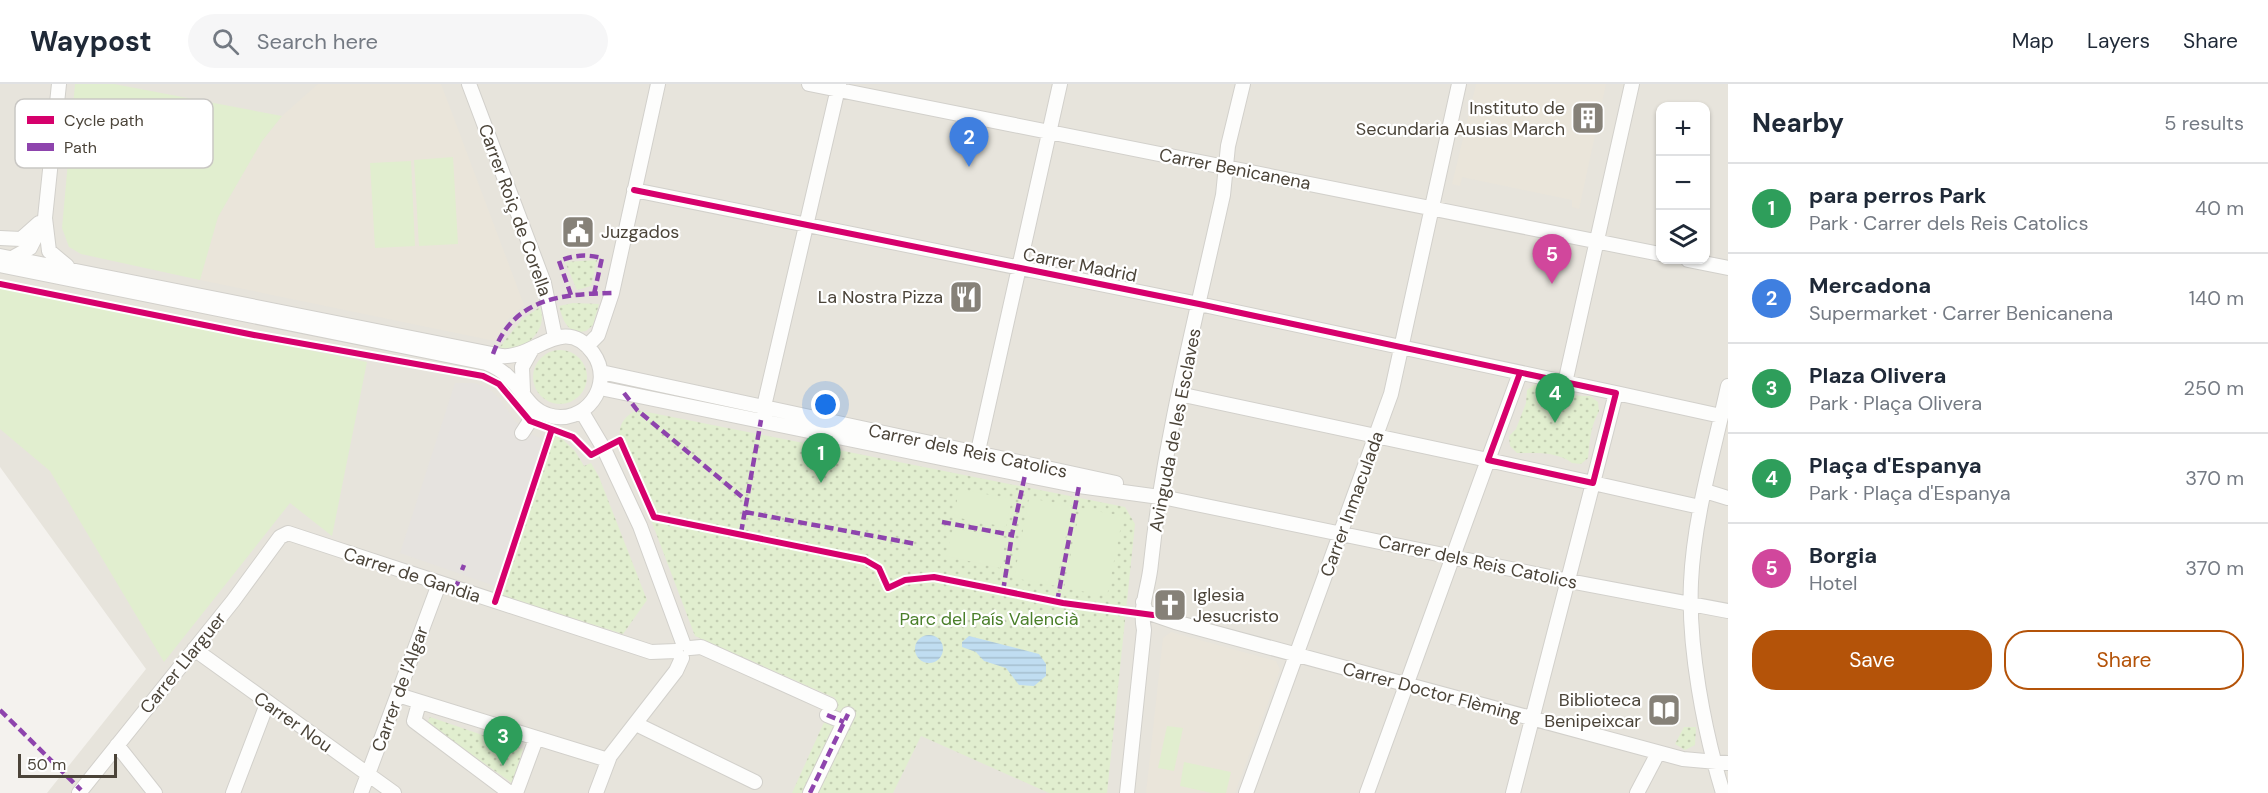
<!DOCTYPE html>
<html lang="en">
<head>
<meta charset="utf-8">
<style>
	body { margin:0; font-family:"DM Sans",sans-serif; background:#f6f6f7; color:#1f2937 }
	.controls { position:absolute; right:18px; top:18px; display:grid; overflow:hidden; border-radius:12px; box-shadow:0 2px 4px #0004 }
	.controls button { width:54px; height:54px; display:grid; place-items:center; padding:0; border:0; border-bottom:2px solid #e0e1e3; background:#fff; color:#1f2937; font:30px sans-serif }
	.scale { position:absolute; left:18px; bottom:15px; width:99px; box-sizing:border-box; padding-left:6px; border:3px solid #4b4439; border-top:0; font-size:16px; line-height:21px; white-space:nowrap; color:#4b4439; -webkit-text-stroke:4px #fff; paint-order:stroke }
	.you { position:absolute; left:826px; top:321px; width:21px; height:21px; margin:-15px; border:4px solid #fff; border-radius:50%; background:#1a73e8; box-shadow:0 0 0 9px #1a73e833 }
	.badge { display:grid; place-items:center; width:39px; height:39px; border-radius:50%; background:#b45309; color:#fff; font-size:20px; font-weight:700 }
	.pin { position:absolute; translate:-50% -50px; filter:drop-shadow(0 2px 3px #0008) }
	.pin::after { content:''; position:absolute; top:32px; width:21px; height:18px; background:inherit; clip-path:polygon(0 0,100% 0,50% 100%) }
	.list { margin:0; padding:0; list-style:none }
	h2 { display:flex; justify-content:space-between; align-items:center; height:78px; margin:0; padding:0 24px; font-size:26px }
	h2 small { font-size:20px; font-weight:400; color:#747a83 }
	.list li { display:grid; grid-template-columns:39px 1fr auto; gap:18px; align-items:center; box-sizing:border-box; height:90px; padding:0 24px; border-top:2px solid #e0e1e3 }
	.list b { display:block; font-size:22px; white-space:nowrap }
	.list p { margin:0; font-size:20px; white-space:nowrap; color:#747a83 }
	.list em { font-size:20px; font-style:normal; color:#747a83 }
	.actions { display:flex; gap:12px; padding:18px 24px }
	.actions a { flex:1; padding:14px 0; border:2px solid #b45309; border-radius:24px; text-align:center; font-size:21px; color:#b45309 }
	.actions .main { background:#b45309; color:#fff }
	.icon { flex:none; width:33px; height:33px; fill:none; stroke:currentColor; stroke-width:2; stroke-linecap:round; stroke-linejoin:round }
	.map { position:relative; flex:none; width:1728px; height:709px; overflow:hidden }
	header { display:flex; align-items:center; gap:36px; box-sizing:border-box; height:84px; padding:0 30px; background:#fff; border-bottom:2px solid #e0e1e3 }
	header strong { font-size:28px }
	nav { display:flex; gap:33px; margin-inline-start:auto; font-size:21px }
	.search { width:420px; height:54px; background:#f6f6f7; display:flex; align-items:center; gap:15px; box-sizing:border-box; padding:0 21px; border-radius:33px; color:#747a83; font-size:22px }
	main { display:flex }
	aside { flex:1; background:#fff }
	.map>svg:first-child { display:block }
</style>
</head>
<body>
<header>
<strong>Waypost</strong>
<div class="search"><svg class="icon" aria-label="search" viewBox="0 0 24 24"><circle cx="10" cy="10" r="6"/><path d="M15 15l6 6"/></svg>Search here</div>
<nav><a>Map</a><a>Layers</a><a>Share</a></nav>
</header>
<main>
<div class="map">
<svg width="1728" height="709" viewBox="0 0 1728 709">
	<defs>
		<pattern id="green-dots" width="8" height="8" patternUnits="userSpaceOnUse" patternTransform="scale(1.5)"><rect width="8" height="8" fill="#e1eecf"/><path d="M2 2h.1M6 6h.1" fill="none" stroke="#c3cdb2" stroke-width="1.8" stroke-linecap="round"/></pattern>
		<pattern id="water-rules" width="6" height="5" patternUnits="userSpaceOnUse" patternTransform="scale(1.5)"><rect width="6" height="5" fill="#c0ddf1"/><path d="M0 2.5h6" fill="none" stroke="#a6bfcf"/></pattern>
	</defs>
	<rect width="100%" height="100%" fill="#f4f2ee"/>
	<!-- residential -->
	<path fill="#e7e4dc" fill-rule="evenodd" d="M 0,0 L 1728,0 L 1728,709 L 47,709 L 146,585 L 0,383 ZM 1660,22 L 1706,22 L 1706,176 L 1660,176 Z"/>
	<!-- education -->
	<path fill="#eae5da" d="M 318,0 L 441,0 L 524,221 L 507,236 L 495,257 L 200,196 L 218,133 L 262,57 L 282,32 Z
		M 1476,0 L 1606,0 L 1579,125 L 1572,123 L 1572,116 L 1462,93 L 1460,102 L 1452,100 Z
		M 1171,548 L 1276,577 L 1280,586 L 1235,709 L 1146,709 L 1163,554 Z"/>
	<!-- green -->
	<path fill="url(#green-dots)" d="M 597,176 L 591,202 L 577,206 L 565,178 Z
		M 573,219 L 599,220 L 593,241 L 586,247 C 568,251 563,237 559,222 Z
		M 540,223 C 548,244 530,259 514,268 L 498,265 L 522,235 Z
		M533 293a27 27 0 1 1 54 0a27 27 0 1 1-54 0Z
		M 1542,301 C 1557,310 1573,312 1590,312 L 1598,318 L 1599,327 C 1590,344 1590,356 1588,374 L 1581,380 L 1572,379 C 1557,367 1535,369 1517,369 L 1510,362 L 1509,352 L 1516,345 L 1526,319 L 1527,306 L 1535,300 Z
		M 637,326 L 1125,423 L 1135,440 L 1107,709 L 1049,709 L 921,652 L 893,709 L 792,709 L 835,614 L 695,552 L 620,354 C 618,340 625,332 637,326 Z
		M 552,345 L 575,367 L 584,382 L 591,379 L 599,393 L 647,516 L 623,550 L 500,511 Z
		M 430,633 L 523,665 L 512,699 L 427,639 Z
		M 1684,643 L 1696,643 L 1695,661 L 1685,666 L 1675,660 Z"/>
	<!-- pitch -->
	<path fill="#e1eecf" d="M 75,0 L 114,0 L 282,32 L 262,57 L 218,133 L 200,196 L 81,170 L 69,163 L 62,144 Z
		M 453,73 L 458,160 L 419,162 L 414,76 Z
		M 411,77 L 415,162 L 375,164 L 370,79 Z
		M 0,203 L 367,278 L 332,452 L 290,419 L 164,578 L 50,387 L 0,345 Z
		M 959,405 L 1012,415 L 1006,443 L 954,433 Z
		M 1029,414 L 1072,422 L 1056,502 L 1014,494 Z
		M 1080,424 L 1123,432 L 1107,512 L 1064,504 Z
		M 953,444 L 1006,454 L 1000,484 L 946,472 Z
		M 1167,642 L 1183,644 L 1174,687 L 1158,684 Z
		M 1184,678 L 1231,688 L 1226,709 L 1212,709 L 1180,702 Z"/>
	<!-- parking -->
	<path fill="#e6e3df" d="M 455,299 L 474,299 L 489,305 L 499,314 L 515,337 L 530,350 L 545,356 L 495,502 L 400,469 Z"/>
	<!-- water -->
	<path fill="url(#water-rules)" d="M915 565a14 14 0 1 1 28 0a14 14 0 1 1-28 0Z
		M 969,552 L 1039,570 L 1046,580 L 1046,592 L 1034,602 L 1019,601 L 1006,584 L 984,577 L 976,568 L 962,563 L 962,558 Z"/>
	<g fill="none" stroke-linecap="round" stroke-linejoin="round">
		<!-- minor casing -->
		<g stroke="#d2d0cb" stroke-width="16">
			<path id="minor" d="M 59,0 L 45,134 L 49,167 L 67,182
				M 469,0 L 544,199 L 555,253
				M 809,0 L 1660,170
				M 634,106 L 1199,220 L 1616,309 L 1593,399 L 1488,376 L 1520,289
				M 0,154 L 21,155 L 39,139
				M 0,172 L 502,272 C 534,275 564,229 593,269 C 616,301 584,343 548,331 C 522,323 521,292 486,279 L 0,181
				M 12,174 L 30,164 L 45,134
				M 1688,176 L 1728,184
				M 587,262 L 598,251 L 612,209 L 658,0
				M 601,288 L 1116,399
				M 1565,299 L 1632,0
				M 600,304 L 975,381 L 1079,402 L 1167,414 L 1569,497 L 1728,527
				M 523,307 L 522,283 L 532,265
				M 1616,309 L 1721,332
				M 1179,310 L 1488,376 L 1367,709
				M 582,328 L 604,365 L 640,442 L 683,559
				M 762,331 L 839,0
				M 522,349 L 537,326
				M 976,376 L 1060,0
				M 1705,407 L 1728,414
				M 1143,518 L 1146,528 L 1175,538 L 1683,675 L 1728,679
				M 690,564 L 701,563 L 830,621
				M 194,565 L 394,709
				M 398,611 L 608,676
				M 419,619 L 414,637 L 510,709
				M 827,631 L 844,638
				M 636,640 L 755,698
				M 117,661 L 155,709
				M 79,709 L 233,517 L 280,453 L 288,449 L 651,568 L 676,567
				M 233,709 L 267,620
				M 361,709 L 439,500
				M 516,709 L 536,655
				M 596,709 L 610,672 L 676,587 L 682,574
				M 810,709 L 848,630
				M 1127,709 L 1144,546 C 1139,522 1149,504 1151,479 C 1164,355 1196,233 1223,111 L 1228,62 L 1243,0
				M 1246,709 L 1391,310 L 1459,0
				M 1513,709 L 1593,399 L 1700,423
				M 1637,709 L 1658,669
				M 1723,709 C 1704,647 1688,563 1691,498 C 1694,432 1714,367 1728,302"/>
		</g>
		<!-- minor -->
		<use href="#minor" stroke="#fdfdfc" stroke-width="14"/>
		<!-- quiet -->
		<path stroke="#8e44ad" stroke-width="4.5" stroke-dasharray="9 4.5" stroke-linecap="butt" d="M 571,211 L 559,177 C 575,171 585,170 602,174 L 594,210
			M 493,270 C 513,214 561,210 612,209
			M 624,309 L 637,326 L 747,417
			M 745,428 L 916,460
			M 942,438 L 1012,451 L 1025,391
			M 741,449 L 761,336
			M 462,486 L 464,481
			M 455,506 L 459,495
			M 1003,507 L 1012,451
			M 1057,518 L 1079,402
			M 0,626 L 81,706
			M 827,631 L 844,638
			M 810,709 L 848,630"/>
		<!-- cycleway casing -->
		<g stroke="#fff" stroke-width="10">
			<path id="cycleway" d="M 634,106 L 1199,220 L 1616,309 L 1593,399 L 1488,376 L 1520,289
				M 0,200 L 254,251 L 483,292 L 499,300 L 530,337 L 573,353 L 591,371 L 620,356 L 654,433 L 865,476 L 879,484 L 888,504 L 905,496 L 934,493 L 1063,519 L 1153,531
				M 495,518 L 552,345"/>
		</g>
		<!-- cycleway -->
		<use href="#cycleway" stroke="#d6006c" stroke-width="6"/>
	</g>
	<!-- icons -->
	<defs>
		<g id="building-square" transform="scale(1.725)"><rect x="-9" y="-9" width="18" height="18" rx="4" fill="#868178" stroke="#fff"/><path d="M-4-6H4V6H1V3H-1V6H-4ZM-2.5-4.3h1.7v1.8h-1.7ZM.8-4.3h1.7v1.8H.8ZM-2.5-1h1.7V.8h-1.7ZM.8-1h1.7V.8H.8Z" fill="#fff"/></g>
		<g id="civic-square" transform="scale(1.725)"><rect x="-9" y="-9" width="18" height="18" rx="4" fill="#868178" stroke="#fff"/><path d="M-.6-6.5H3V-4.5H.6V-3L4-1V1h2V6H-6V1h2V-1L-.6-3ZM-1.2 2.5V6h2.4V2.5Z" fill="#fff"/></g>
		<g id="restaurant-square" transform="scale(1.725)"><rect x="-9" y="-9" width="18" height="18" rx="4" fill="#868178" stroke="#fff"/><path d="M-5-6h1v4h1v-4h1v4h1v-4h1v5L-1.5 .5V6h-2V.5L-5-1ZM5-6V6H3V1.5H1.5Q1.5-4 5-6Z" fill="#fff"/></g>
		<g id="church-square" transform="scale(1.725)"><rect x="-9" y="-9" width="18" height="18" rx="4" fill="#868178" stroke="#fff"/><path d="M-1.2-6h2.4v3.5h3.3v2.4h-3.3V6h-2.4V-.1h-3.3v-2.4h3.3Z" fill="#fff"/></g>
		<g id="library-square" transform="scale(1.725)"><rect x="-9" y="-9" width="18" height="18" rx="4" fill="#868178" stroke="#fff"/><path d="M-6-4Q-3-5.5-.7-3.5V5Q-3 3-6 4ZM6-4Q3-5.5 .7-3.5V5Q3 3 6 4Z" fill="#fff"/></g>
	</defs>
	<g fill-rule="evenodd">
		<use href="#building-square" x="1588" y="34"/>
		<use href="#civic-square" x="578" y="148"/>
		<use href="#restaurant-square" x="966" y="213"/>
		<use href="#church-square" x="1170" y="521"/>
		<use href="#library-square" x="1664" y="626"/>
	</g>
	<g text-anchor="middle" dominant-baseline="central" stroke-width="4.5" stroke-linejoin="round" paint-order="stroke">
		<!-- poi labels -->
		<g font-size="18" fill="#4b4439" stroke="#fff" text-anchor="end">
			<text x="1565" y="24">Instituto de<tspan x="1565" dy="21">Secundaria Ausias March</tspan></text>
			<text x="601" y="148" text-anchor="start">Juzgados</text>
			<text x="943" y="213">La Nostra Pizza</text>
			<text x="1193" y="511" text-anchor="start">Iglesia<tspan x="1193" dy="21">Jesucristo</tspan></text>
			<text x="1641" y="616">Biblioteca<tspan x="1641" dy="21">Benipeixcar</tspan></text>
		</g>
		<!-- street labels -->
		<g font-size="18" fill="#4b4439" stroke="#fff">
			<text transform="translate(1235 85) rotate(11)">Carrer Benicanena</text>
			<text transform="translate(515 126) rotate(70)">Carrer Roiç de Corella</text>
			<text transform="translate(1080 181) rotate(11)">Carrer Madrid</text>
			<text transform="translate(1175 346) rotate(-79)">Avinguda de les Esclaves</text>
			<text transform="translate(968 367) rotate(12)">Carrer dels Reis Catolics</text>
			<text transform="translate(1352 420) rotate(-70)">Carrer Inmaculada</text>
			<text transform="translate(1478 478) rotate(12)">Carrer dels Reis Catolics</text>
			<text transform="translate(412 491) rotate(18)">Carrer de Gandia</text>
			<text transform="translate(183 579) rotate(-51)">Carrer Llarguer</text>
			<text transform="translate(400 605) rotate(-70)">Carrer de l'Algar</text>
			<text transform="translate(1432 608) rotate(15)">Carrer Doctor Flèming</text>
			<text transform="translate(293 638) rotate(35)">Carrer Nou</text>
		</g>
		<!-- park labels -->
		<g font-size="18" fill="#4a7f2a" stroke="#fff">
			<text x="989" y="535">Parc del País Valencià</text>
		</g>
	</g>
	<!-- legend -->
	<rect x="15" y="15" width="198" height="69" rx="9" fill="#fff" stroke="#c9c7c4" stroke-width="1.5"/>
	<rect x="27" y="32" width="27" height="8" fill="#d6006c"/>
	<rect x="27" y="59" width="27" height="8" fill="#8e44ad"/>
	<g font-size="16" fill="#4b4439">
		<text x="64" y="42">Cycle path</text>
		<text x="64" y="69">Path</text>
	</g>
</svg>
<div class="controls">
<button>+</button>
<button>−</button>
<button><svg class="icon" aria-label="layers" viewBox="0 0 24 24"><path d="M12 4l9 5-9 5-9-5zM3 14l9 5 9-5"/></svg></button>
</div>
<div class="scale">50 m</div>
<div class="you"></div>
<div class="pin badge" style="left:821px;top:399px;background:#2e9e5b">1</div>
<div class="pin badge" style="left:969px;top:83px;background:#3f7fe0">2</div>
<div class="pin badge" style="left:503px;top:682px;background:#2e9e5b">3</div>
<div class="pin badge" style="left:1555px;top:339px;background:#2e9e5b">4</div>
<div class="pin badge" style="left:1552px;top:200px;background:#d1479c">5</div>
</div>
<aside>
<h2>Nearby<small>5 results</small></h2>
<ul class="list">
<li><span class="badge" style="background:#2e9e5b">1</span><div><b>para perros Park</b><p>Park · Carrer dels Reis Catolics</p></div><em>40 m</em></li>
<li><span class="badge" style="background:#3f7fe0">2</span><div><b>Mercadona</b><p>Supermarket · Carrer Benicanena</p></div><em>140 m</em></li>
<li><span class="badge" style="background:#2e9e5b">3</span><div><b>Plaza Olivera</b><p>Park · Plaça Olivera</p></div><em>250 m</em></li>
<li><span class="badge" style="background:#2e9e5b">4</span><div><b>Plaça d'Espanya</b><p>Park · Plaça d'Espanya</p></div><em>370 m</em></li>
<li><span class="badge" style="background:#d1479c">5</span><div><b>Borgia</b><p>Hotel</p></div><em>370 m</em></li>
</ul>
<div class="actions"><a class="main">Save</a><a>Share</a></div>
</aside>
</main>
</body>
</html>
